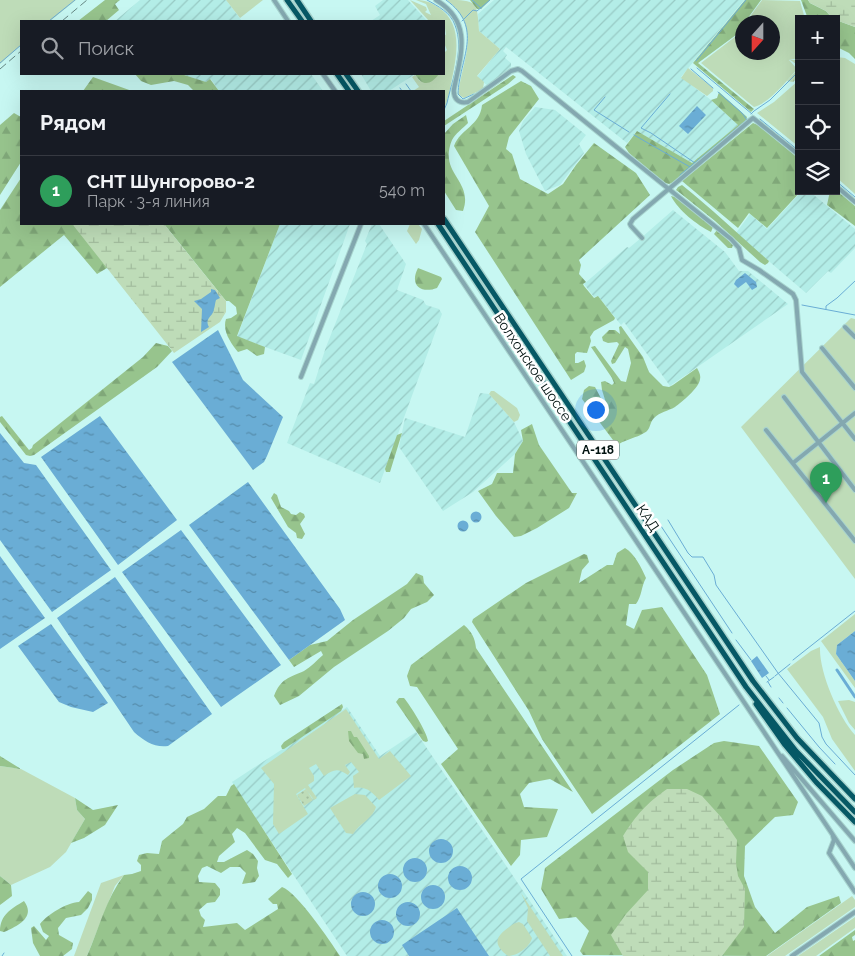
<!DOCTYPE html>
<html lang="ru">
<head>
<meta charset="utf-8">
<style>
	body { margin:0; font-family:Raleway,sans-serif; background:#242831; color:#f1f3f6 }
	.controls { position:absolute; right:15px; top:15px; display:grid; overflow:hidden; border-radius:0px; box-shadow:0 5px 20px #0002 }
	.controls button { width:45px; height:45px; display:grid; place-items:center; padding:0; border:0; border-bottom:1px solid #363941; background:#171b24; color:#f1f3f6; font:25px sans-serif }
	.compass { position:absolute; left:735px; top:15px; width:45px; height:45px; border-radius:50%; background:#171b24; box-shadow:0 5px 20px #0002; rotate:201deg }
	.you { position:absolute; left:595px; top:409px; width:18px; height:18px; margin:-12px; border:4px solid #fff; border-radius:50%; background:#1a73e8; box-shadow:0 0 0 8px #1a73e833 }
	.badge { display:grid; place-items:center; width:32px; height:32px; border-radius:50%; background:#8c9099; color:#fff; font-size:16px; font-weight:700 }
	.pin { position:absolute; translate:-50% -41px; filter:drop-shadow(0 1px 2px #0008) }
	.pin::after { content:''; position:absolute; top:26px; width:18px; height:15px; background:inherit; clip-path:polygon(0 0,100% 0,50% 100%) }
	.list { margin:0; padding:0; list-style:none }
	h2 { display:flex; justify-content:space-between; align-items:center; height:65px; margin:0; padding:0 20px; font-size:21px }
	h2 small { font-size:16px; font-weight:400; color:#9ea1a6 }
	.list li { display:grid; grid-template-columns:32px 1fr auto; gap:15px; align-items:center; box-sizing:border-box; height:70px; padding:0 20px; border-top:1px solid #363941 }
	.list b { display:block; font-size:19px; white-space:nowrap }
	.list p { margin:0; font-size:16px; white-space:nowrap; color:#9ea1a6 }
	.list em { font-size:16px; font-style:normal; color:#9ea1a6 }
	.icon { flex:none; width:28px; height:28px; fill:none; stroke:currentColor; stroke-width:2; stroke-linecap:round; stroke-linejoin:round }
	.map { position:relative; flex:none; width:855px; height:956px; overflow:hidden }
	.search { position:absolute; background:#171b24; box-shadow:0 5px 20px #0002; left:20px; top:20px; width:425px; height:55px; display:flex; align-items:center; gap:12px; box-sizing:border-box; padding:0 18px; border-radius:0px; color:#9ea1a6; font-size:19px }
	.panel { position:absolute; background:#171b24; box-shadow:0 5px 20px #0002; left:20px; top:90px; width:425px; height:135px; border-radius:0px }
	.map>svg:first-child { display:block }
</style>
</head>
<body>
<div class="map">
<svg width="855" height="956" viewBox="0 0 855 956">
	<defs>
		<pattern id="industrial-furrows" width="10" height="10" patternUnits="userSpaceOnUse" patternTransform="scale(1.25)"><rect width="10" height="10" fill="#b3ede7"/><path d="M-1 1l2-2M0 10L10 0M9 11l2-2" fill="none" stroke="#98cac5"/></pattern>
		<pattern id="forest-firs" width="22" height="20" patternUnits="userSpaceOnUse" patternTransform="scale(1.25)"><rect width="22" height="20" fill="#97c48d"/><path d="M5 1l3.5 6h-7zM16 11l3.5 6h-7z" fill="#80a879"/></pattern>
		<pattern id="wetland-marsh" width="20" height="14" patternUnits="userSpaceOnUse" patternTransform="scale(1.25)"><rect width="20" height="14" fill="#bedcb8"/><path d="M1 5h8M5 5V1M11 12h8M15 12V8" fill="none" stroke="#a2bc9d"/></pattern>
		<pattern id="park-dots" width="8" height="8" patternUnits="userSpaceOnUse" patternTransform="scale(1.25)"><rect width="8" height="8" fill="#bedcb8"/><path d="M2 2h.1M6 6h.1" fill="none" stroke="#a2bc9d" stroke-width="1.8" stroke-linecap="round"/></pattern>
		<pattern id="water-ripples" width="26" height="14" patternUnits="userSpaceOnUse" patternTransform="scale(1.25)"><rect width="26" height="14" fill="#6aadd5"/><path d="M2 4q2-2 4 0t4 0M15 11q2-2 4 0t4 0" fill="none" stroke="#558cab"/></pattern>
	</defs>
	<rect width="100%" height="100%" fill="#c7f7f2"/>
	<!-- industrial -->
	<path fill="url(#industrial-furrows)" d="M 140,0 L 226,0 L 242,21 L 115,21 Z
		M 383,0 L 408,0 L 427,21 L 371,21 L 380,15 L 375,6 Z
		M 494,0 L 744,0 L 681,77 L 711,100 L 738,125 L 692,163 L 637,131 L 627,143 L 506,47 L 503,51 L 507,55 L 505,58 L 511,63 L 511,67 L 488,86 L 477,77 L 500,49 L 479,31 L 478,14 Z
		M 181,74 L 311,74 L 323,91 L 219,91 L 211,79 L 206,82 Z
		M 361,74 L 415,74 L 389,91 L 371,91 Z
		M 535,107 L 555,110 L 586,135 L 579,144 L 584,153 L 560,185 L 545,191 L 526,154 L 519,131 L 523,121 Z
		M 802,191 L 809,191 L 855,229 L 855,248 L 831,273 L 828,271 L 806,293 L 736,233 L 750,214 L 767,229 Z
		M 673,210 L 725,252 L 739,271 L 748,271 L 788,304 L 670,386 L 624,322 L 621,325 L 598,296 L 594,297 L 584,284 L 627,247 L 629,248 L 641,238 Z
		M 280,224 L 350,224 L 301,360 L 237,337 Z
		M 372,224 L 379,224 L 406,264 L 397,290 L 423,300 L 426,305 L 439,309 L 442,314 L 380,483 L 287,443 L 310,383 L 314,384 L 326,347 L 367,244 L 365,241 Z
		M 480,393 L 489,394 L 514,422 L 523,441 L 515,454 L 473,492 L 443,511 L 399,447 L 405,418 L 465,437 Z
		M 347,707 L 380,756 L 416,732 L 567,956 L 347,956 L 232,782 Z"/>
	<!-- green -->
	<path fill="#bedcb8" d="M 0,0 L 76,0 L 50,21 L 21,21 L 21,45 L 0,64 Z
		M 226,0 L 263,0 L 240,18 Z
		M 410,0 L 426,7 L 427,10 L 425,12 L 431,15 L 426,4 L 416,0 C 425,0 430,2 438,7 C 463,23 457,54 452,79 C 450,89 448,100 444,109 L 444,91 L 413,91 L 419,87 L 412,77 L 415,75 L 420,81 L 439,74 L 444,74 L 444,53 L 447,50 L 444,43 L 444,34 L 446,35 L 444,21 L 429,21 Z
		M 447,0 C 477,0 477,1 479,31 L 500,49 L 477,76 L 484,82 L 483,89 L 464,98 L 462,97 L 458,94 C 463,57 482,28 447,0 Z
		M 762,0 L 800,1 L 805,19 L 799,19 L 799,58 L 789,60 L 797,69 C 788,80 768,104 754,107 L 701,63 L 740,33 L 742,29 L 742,52 L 772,52 L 772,22 L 746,22 Z
		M 836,57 L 845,58 L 855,64 L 855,194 L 836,177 Z
		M 688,68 L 713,88 L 713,91 L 707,96 L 681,78 Z
		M 799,80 L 799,147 L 757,113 L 774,102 Z
		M 410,224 L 418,224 L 422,229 L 419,240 L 416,244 L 407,231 Z
		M 851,318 L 855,319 L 855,579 L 741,427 Z
		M 491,391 L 494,391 L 517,408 L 520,415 L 518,420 L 514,422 L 489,394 Z
		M 855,614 L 855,631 L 837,645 L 836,654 L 855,681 L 855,688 L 821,641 Z
		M 820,647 C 819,672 838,716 855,735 L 855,771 L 832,739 L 823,717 L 787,669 L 811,651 Z
		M 849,700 L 855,702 L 855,730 L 849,723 L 838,701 Z
		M 346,709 L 379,759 L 390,751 L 411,776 L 379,800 C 372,792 366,786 354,788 L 353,776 L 359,772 L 351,762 L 345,765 L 350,772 L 348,775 C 338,768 334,769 324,776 L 316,764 L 309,768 L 314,776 L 314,781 L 308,785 L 317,798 L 314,800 L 305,788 L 296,794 L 308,814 L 279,834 L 273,824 L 274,784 L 261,768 Z
		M 0,766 L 21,769 L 75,798 L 77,810 L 85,819 L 66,852 L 50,867 L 11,885 L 0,876 Z
		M 355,794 L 365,795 L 376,807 C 373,818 359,824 353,834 L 346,833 L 330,808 Z
		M 124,875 L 115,886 L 87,956 L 74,956 L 101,883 Z
		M 521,893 L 563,956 L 550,956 L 527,921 L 528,908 Z
		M 852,896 L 855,900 L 855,907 L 785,956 L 767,956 Z
		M 855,917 L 855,928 L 816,956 L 798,956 Z
		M 519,922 L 523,924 L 532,938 C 530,947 517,956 508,956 C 494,945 494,938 508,928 C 512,925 514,923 519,922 Z"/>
	<!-- forest -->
	<path fill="url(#forest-firs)" d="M 105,0 L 120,0 L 115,4 L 119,10 L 106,21 L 78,21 Z
		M 470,0 L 490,0 L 481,9 L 477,9 Z
		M 745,0 L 761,0 L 745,22 L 742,22 L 742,27 L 740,32 L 698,63 L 749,105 L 754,109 L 751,112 L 693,63 Z
		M 801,0 L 808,0 L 810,3 L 826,11 L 833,19 L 808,19 Z
		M 836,20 L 855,27 L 855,59 L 849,53 L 839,48 L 836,50 Z
		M 135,74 L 181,74 L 206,82 L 210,79 L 219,91 L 194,91 L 188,85 L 174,81 L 151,85 L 141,81 Z
		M 415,74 L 439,74 C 431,85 422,87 415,74 Z
		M 513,75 L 516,77 L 508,84 L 444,126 L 444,121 Z
		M 93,77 L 132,91 L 83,91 Z
		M 521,81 L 531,86 L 539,99 L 509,137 L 506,149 L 512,154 L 520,179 L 548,194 L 563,184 L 576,165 L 594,143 L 636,173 L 650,195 L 579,260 L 581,265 L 579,274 L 586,282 L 583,284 L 584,286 L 594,298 L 598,296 L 615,318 L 614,320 L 594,331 L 590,337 L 591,341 L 587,353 L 577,352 L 575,354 L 575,363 L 578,363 L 584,360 L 586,366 L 584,372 L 571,380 L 475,232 L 489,206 L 454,146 C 461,128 480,126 482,105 Z
		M 719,92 L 747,117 L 746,120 L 674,182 L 669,184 L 665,183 L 629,153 L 625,147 L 637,131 L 692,163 L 738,125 L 711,100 L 717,98 Z
		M 14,113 L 21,117 L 21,162 L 0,195 L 0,125 Z
		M 466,115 L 468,123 C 463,128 455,134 452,140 C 438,174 474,180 463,211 L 456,210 L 444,191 L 444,134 L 453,124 Z
		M 753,123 L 758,125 L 799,159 L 799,191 L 801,191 L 767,228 L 749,213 L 738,228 L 682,181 Z
		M 21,178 L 21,224 L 108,224 L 112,265 L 97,274 L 64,235 L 0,287 L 0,210 Z
		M 682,185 C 712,209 740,236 769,261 L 768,263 L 765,265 L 760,262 L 715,221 L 680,193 L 676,190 L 678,187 Z
		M 836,190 L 855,206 L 855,226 L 827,205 L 830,191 L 836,191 Z
		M 671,196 L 675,197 L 713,227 L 711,232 C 697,225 678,210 671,196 Z
		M 164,224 L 280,224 L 237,336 L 265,347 L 264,354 L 257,356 L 247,349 L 238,352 C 231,343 222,331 226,319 L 231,318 L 237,314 L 236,307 L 229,301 L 226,301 Z
		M 717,230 L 733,245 L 732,248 L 728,248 L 714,234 Z
		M 418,268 L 441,277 L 442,279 L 437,288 C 421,294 409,285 418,268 Z
		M 621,326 L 643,357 L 649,372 L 663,386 L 669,387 L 673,385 L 697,368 C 699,372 701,375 700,379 C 700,387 681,403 675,407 C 668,411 660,412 654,418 C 649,423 651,430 644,433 C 636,438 627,439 619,444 L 613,440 L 582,399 L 584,390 L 589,386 L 595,387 L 603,402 L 606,403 L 602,390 L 601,382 L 605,381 L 612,385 L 614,383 L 612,378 L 591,347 L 595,346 L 621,381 L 626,382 L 631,363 L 628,349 L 625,347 L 615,363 L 612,364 L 611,361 L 619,344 L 617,342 L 608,343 L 603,341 L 602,337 L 609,330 L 615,330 L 620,334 L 619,327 Z
		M 156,343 L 168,346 L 172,351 L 157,367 L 34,455 L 30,456 L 26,455 L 0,422 L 0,417 L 2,416 L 29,450 L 32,448 L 33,445 L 143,357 Z
		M 532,424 L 539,445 L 572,493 L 577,493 L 569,508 L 537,528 L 521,536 L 514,537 L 496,516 L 478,491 L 492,484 L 497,473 L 513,473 L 515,454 L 523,441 L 521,430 Z
		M 402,433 L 390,472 L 386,472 L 385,469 L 397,435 Z
		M 274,493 L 277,495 L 281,507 L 289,511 L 291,514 L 296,515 L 300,512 L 304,514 L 305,517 L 300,524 L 305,534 L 302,539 L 297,538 L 296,533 L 288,527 L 271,498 Z
		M 625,548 C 635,554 641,567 646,578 C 641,587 642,596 636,604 L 629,604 L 626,625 L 634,629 L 642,610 L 662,607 L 707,675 L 720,714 L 592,814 L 542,739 L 529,711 L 472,622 L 473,619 L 526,583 L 584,554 L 587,555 L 589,562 L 582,570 L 579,583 L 607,565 L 613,565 L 617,553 Z
		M 416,573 L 423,576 L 424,583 L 434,595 L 427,602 L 411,609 L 404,618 L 388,631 L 334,667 L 299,696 L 280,705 L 274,696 C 281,678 289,678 304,671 C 311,667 317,660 323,655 L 321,651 L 294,667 L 289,660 L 310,645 L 327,641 L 353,620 L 407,584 Z
		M 464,625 C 472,632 475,638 476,648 L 573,792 L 550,779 L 529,783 L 520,794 L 524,807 L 558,809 L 547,837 L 521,840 L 520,855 L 511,866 L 441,764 L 458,749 L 417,687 L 410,686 L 407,676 L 411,665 Z
		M 399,698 L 404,698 C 410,705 427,732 428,741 L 426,742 L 423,741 L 396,702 Z
		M 342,704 L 343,707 L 341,711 L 284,749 L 282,749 L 281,746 L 284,742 Z
		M 348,731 L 351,731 L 354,737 L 357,737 L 369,756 L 369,758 L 364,759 L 363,754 L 358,753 L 349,741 Z
		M 724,741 L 759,746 L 798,802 L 793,815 L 775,817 L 745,846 L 744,876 L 755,907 L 775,933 L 807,907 L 839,896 L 841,903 L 766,956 L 583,955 L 580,951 L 589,931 L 576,917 L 559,919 L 541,889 L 545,868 L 673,770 L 714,743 Z
		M 0,756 L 21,769 L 0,766 Z
		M 234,784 L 292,874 L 288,878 L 277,864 L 265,860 L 245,833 L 237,828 L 232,834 L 235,842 L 219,856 L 217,862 L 224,862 L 247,850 L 253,854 L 258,861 L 257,868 L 259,876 L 255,882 L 242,884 L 246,873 L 240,867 L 230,867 L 221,873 L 207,866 L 202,868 L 198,876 L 199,882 L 215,883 L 220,889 L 220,895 L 215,902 L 207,903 L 199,910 L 201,916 L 205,920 L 203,927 L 237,923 L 245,930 L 278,909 L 277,904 L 273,904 L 268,899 L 282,887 C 298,893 330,941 340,956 L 87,956 C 99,928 106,899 124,875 L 132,874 L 141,871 L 141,865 L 137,861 L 139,855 L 147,853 L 159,854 L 162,841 L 183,824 L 187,817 L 204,809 L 218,796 L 226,796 L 231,786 Z
		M 75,798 L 93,810 L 118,805 L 105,825 L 84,838 L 71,843 L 85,819 L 77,810 Z
		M 0,876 L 11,885 L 12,896 L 0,905 Z
		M 88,891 L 92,894 L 92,900 L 88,908 L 81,915 L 66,918 L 58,928 L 59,935 L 73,943 L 72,949 L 63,956 L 40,956 L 33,943 L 31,928 L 34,926 L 46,940 L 49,936 L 43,932 L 40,924 C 48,914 66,903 79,902 Z
		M 24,901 C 36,917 18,926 4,932 L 0,931 C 0,915 11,909 24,901 Z
		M 855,930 L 855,935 L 852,937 L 853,941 L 855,940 L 855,956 L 819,956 Z"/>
	<!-- wetland -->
	<path fill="url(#wetland-marsh)" d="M 808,0 L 855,0 L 855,27 L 833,19 L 826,11 L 810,3 Z
		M 790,60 L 799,60 L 799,77 L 793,82 L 787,81 L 798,69 L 798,65 Z
		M 75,224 L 164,224 L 226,301 L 226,312 L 220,322 L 174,353 L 73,225 Z
		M 667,789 L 687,789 L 702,796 L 721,817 L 737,840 L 736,863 L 738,876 L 745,889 L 744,927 L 722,956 L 623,956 L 611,935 L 626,914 L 648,890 L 648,872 L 628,852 L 623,836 C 637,814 646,804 667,789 Z"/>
	<!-- park -->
	<path fill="url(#park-dots)" d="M 306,789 L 313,800 L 304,806 L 297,795 Z"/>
	<!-- water -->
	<path fill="url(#water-ripples)" d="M 697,106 L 706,115 L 688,134 L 679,126 Z
		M 745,273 L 756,282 L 757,287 L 752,290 L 746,282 L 738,288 L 734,284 L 736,280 Z
		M 211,289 L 215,290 L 220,298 L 216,300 C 215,303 215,306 214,309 C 213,317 204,318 209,327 L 201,332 L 202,309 L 194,301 L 201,299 L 211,292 Z
		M 218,330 L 243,380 L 283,417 L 267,456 L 264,462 L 253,470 L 172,362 Z
		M 100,416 L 177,520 L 118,565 L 41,457 Z
		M 0,433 L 24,463 L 36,465 L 111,570 L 52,612 L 0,540 Z
		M 248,482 L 340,609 L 345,620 L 289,660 L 189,525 Z
		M470.5 517a5.5 5.5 0 1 1 11 0a5.5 5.5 0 1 1-11 0Z
		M457.5 526a5.5 5.5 0 1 1 11 0a5.5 5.5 0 1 1-11 0Z
		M 181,530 L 281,665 L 221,707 L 122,572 Z
		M 0,556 L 45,618 L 0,649 Z
		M 115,577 L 212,714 L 168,746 C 155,748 144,741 134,732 L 57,618 Z
		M 51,624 L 108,703 L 93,712 L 71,707 L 59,702 L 18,646 Z
		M 855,631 L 855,681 L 836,654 L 837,645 Z
		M 757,656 L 769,673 L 762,678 L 751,661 Z
		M429 851a12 12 0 1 1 24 0a12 12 0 1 1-24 0Z
		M403 870a12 12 0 1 1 24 0a12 12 0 1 1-24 0Z
		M448 878a12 12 0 1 1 24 0a12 12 0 1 1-24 0Z
		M378 886a12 12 0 1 1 24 0a12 12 0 1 1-24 0Z
		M421 897a12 12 0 1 1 24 0a12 12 0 1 1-24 0Z
		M351 904a12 12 0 1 1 24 0a12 12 0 1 1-24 0Z
		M396 914a12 12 0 1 1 24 0a12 12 0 1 1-24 0Z
		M 457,908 L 489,956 L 409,956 L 402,945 Z
		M370 932a12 12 0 1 1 24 0a12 12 0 1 1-24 0Z"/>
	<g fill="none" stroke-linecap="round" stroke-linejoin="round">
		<!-- stream -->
		<path stroke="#6aadd5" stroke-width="1" d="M 427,0 C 438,6 451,13 455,25 C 465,49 452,80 447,103 L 444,110
			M 446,0 C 485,28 459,59 458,94 L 463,99 L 474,94
			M 472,0 L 481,8
			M 49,21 L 75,0
			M 462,21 L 473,10 L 477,11 L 490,0
			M 696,61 L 746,0
			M 0,63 L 21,45
			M 697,68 L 752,114
			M 691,69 L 713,88
			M 406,84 L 411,91
			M 400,88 L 402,91
			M 718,92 L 742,113 L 747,120
			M 670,94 L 641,128 L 651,133 L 695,163
			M 605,97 L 594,110 L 629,132
			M 751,114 L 754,111 L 770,100 L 799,71
			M 760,119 L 799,151
			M 634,135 L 690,167
			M 680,175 L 749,118
			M 836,181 L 855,197
			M 802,305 L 855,315
			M 826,309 L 826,306 L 837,298 L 855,281
			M 668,520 L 688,553 L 692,557 L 703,557 L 714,575 L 716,585 L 778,673 L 819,723 L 822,737 L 826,744 L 855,775
			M 659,523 L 732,633
			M 736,640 L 751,660
			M 793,660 L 855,611
			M 766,676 L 769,680
			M 775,676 L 790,664
			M 767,682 L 774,677
			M 768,682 L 771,687
			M 779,698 L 783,703
			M 787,708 L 819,747 L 835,764
			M 2,956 L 4,953
			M 572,956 L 521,879 L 739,705"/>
		<!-- canal -->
		<path stroke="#6aadd5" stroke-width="3" d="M 837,670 L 855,697"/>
		<!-- minor casing -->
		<g stroke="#a7d3ce" stroke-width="6">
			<path id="minor" d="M 274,0 L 288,21
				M 436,0 C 473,22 461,54 454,89 C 453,98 458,104 468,102 L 511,71 L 518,69 L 522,71 L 731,239 L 739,248 L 742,260 L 759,270 L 793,294 L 796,300 L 802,372 L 855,439
				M 323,74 L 335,91
				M 836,186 L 855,202
				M 424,224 L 855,868
				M 642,238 L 631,226 L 630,224 L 633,219 L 753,118 L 799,155
				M 845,327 L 855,337
				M 822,348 L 855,388
				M 301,377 L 361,224
				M 784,397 L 855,490
				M 766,430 L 855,541
				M 793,463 L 855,413
				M 782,756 L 855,841
				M 833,836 L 834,840 L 829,853 L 855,892
				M 792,956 L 855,912"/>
		</g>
		<!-- highway casing -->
		<g stroke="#a7d3ce" stroke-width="8">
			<path id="highway" d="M 287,0 L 302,21
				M 297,0 L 311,21
				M 337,74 L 349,91
				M 346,74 L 358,91
				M 444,219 L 753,681 L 797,738 L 855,799
				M 438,224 L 746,687 L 796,751 L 855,812
				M 756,704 L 785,745 L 816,782 L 855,822"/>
		</g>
		<!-- minor -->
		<use href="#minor" stroke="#84a8b0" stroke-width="4"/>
		<!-- highway -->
		<use href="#highway" stroke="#065865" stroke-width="5"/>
		<!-- rail -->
		<path stroke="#658682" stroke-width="1" stroke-dasharray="8 4" stroke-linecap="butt" d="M 62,21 L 87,0
			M 0,69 L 21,51"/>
	</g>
	<g text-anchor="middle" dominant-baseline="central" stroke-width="5" stroke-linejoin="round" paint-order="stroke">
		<!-- shield labels -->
		<rect fill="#fff" stroke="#4e5a58" stroke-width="1" x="577" y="440.5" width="42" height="19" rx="4"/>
		<g font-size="12" font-weight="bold" fill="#021311">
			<text x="598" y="450">А-118</text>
		</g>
		<!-- street labels -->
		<g font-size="14" fill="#021311" stroke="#fff">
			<text transform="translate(533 367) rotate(56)">Волхонское шоссе</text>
			<text transform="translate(648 518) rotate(56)">КАД</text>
		</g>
	</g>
</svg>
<div class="controls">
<button>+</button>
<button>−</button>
<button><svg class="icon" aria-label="locate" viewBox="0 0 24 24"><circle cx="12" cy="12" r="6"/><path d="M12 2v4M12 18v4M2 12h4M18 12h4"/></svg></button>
<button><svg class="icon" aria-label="layers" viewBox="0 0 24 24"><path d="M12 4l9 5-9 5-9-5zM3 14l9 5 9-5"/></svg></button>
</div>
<svg class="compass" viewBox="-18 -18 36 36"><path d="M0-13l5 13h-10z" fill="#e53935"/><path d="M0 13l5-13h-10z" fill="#9ea1a6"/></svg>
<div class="you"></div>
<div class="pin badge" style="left:826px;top:503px;background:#2e9e5b">1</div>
<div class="search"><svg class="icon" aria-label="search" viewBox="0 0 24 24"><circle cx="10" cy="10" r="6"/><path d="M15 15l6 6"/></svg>Поиск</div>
<section class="panel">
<h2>Рядом<small></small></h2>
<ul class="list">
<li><span class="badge" style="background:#2e9e5b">1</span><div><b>СНТ Шунгорово-2</b><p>Парк · 3-я линия</p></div><em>540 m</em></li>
</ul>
</section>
</div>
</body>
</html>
